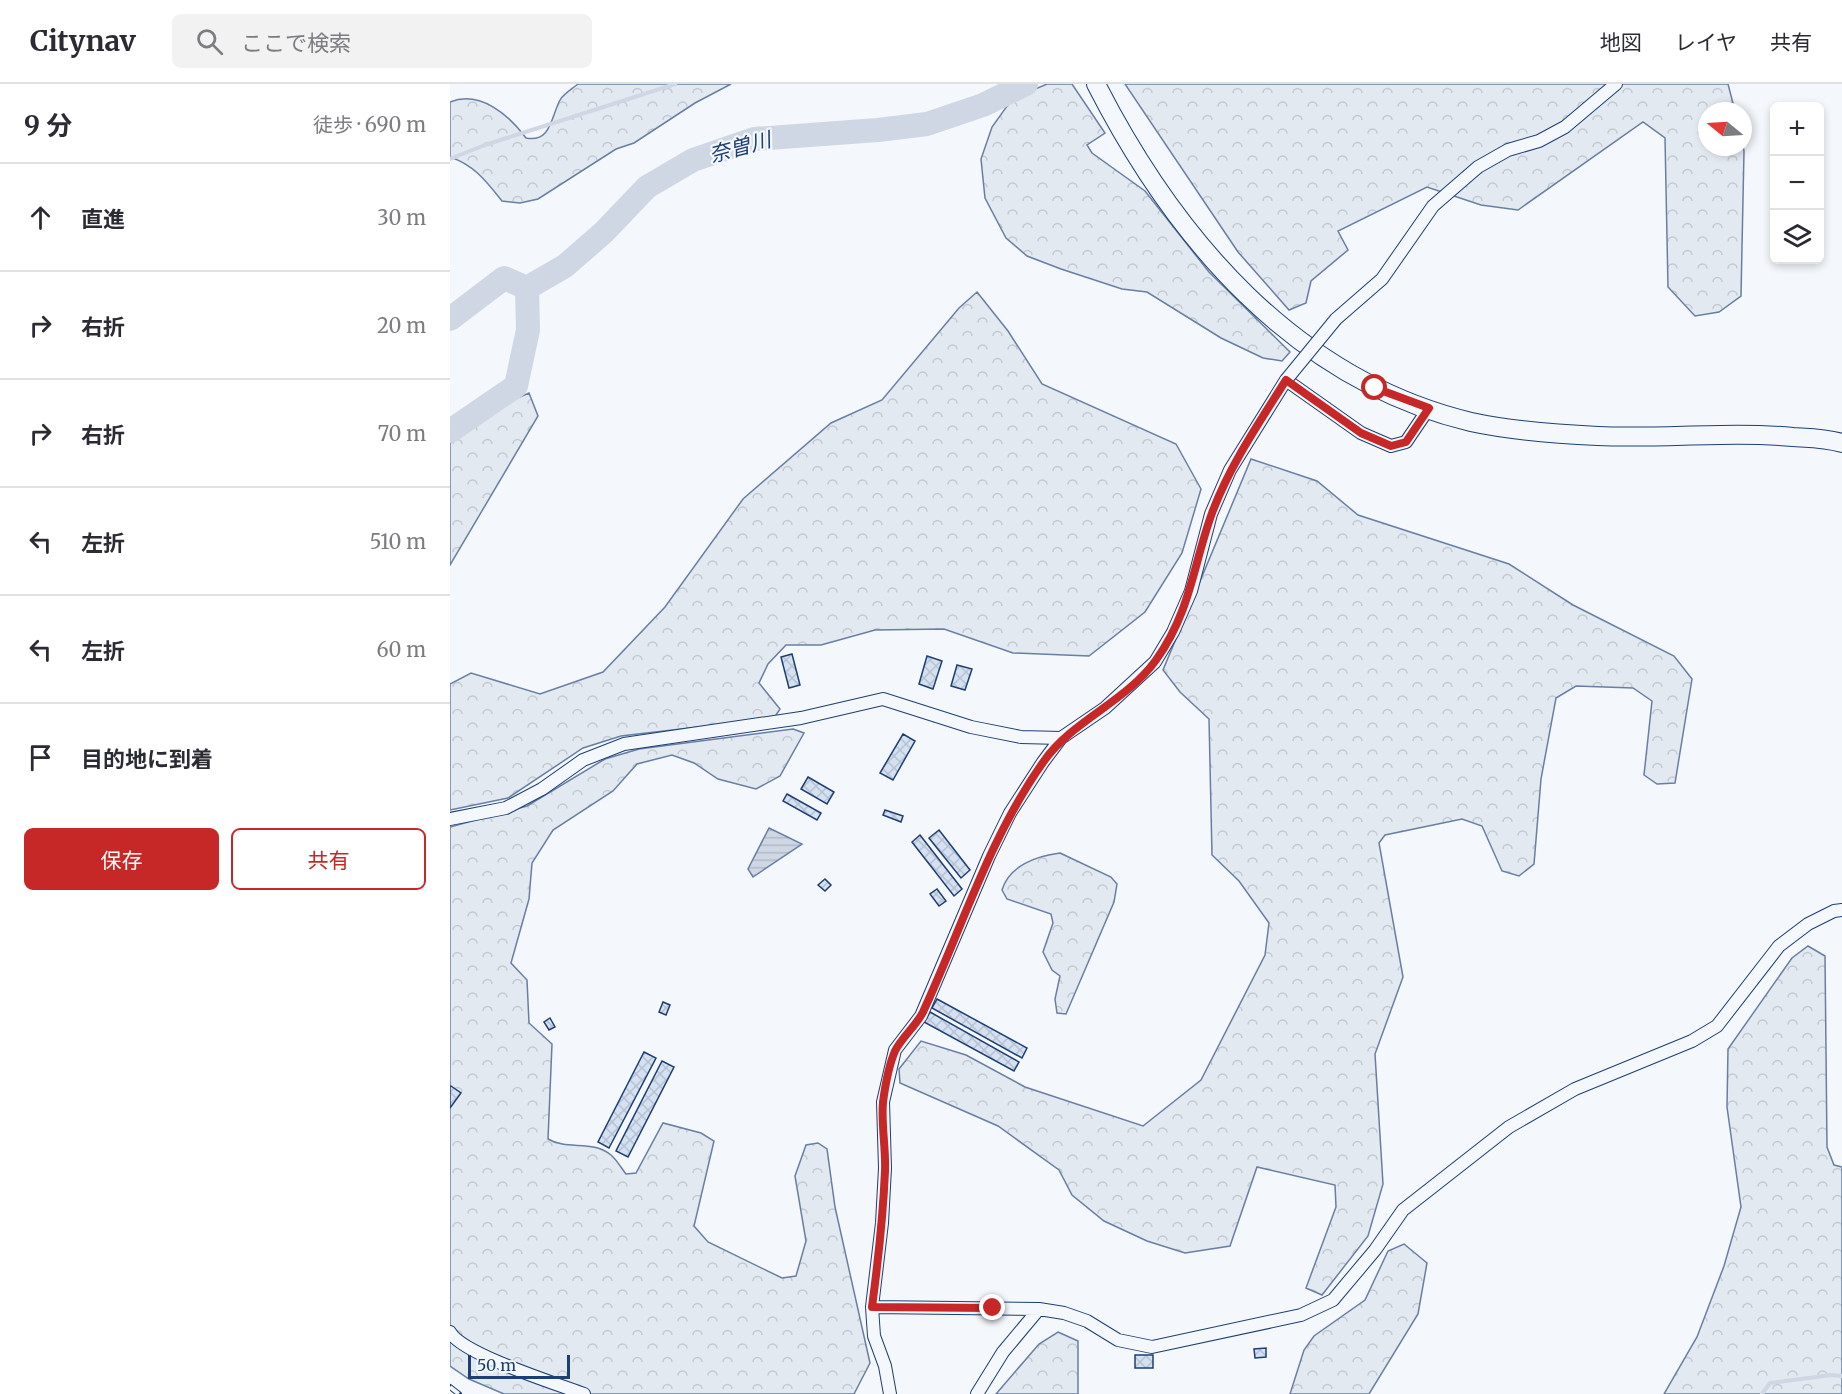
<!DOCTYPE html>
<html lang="ja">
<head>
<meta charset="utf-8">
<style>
	body { margin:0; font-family:Merriweather,"Noto Sans JP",serif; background:#f2f2f3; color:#2b2b33 }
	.controls { position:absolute; right:18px; top:18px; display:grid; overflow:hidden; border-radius:9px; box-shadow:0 3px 9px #0003 }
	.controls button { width:54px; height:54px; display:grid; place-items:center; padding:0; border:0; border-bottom:2px solid #e1e1e2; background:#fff; color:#2b2b33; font:30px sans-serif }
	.compass { position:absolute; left:1248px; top:18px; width:54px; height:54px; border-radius:50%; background:#fff; box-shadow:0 3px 9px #0003; rotate:288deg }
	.scale { position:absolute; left:18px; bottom:15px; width:102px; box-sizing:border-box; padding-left:6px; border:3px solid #1d3f73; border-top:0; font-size:16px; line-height:21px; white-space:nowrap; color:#1d3f73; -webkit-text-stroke:4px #f4f7fb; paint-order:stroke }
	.stop { position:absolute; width:18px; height:18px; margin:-14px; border:4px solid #c62828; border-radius:50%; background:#fff }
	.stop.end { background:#c62828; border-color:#fff; box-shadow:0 2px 6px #0008 }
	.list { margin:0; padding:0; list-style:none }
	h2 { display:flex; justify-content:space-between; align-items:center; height:78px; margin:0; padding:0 24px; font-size:26px }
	h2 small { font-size:20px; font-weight:400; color:#7c7c81 }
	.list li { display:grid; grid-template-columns:39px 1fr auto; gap:18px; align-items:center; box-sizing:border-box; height:108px; padding:0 24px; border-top:2px solid #e1e1e2 }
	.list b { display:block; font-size:22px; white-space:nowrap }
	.list em { font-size:20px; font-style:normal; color:#7c7c81 }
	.actions { display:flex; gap:12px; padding:18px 24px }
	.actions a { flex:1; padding:14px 0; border:2px solid #c62828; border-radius:9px; text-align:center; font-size:21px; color:#c62828 }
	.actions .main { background:#c62828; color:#fff }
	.icon { flex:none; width:33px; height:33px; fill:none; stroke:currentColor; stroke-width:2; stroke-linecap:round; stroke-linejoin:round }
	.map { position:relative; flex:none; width:1392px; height:1310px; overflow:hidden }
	header { display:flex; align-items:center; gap:36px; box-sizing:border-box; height:84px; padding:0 30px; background:#fff; border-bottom:2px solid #e1e1e2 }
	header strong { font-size:28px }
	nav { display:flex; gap:33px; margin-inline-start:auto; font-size:21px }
	.search { width:420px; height:54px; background:#f2f2f3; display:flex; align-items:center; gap:15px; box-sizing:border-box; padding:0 21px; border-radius:9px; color:#7c7c81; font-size:22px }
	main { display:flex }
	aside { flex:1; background:#fff }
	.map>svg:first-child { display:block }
</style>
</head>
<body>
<header>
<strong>Citynav</strong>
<div class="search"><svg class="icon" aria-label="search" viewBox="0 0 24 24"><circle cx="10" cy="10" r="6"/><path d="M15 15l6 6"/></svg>ここで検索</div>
<nav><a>地図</a><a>レイヤ</a><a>共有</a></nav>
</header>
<main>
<aside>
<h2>9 分<small>徒歩 · 690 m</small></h2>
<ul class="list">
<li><svg class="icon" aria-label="ahead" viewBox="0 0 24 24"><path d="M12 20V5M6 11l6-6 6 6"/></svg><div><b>直進</b></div><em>30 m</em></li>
<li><svg class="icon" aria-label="right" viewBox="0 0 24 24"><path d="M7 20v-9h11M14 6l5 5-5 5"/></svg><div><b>右折</b></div><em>20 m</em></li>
<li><svg class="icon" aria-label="right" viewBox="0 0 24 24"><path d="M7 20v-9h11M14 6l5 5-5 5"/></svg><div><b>右折</b></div><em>70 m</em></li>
<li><svg class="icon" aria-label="left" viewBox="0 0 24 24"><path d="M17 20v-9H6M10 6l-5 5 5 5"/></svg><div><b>左折</b></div><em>510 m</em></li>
<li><svg class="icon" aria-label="left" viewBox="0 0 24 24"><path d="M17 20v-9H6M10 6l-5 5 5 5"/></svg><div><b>左折</b></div><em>60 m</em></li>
<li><svg class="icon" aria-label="arrive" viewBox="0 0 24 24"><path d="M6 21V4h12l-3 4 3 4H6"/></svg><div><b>目的地に到着</b></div></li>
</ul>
<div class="actions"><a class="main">保存</a><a>共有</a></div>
</aside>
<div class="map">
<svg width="1392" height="1310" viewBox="0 0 1392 1310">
	<defs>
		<pattern id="forest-crowns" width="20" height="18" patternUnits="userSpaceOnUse" patternTransform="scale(1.5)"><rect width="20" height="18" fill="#e3e9f0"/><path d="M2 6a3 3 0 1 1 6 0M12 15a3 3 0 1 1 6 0" fill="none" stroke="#c2c9d1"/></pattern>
		<pattern id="water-rules" width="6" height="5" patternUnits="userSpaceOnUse" patternTransform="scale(1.5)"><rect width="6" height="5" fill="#cfd7e4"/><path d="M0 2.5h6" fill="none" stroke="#b1bac7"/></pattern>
		<pattern id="building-cross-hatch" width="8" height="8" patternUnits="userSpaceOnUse" patternTransform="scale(1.5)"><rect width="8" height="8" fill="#d5e0f0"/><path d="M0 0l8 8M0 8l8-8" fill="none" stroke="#b6c1d1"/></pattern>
	</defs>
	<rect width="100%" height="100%" fill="#f4f7fb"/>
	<!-- forest -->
	<path fill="url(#forest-crowns)" stroke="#687fa3" stroke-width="1.5" d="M 128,0 L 281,0 L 245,19 L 184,59 L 166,65 L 88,115 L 70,119 L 52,117 C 36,97 24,81 0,73 L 0,18 C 30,6 59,31 76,54 C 101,59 101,33 110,16 C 113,10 122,5 128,0 Z
		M 597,0 L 622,0 L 655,49 L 637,61 L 642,69 L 695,107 L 759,188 L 840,268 L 832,277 L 813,274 L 771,254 L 697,208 L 672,205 L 611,185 L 577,172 L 556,154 L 535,114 L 531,75 L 542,43 L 562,15 Z
		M 675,0 L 1278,0 L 1285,27 L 1257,27 L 1257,63 L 1293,62 L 1294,67 L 1291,212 L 1269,228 L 1245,232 L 1218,203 L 1215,54 L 1193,38 L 1068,126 L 1031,121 L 977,103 L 888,147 L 898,166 L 861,197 L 856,219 L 839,226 L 788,168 Z
		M 527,208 L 558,247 L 592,300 L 726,360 L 751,405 L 732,469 L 695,528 L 639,572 L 563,569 L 494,545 L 425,546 L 371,561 L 336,561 L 318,580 L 309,599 L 330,625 L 324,634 L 171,652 L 133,664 L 58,714 L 0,726 L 0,600 L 21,589 L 90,610 L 153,588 L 215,523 L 293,415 L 381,339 L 432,316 L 509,224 Z
		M 79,309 L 88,332 L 0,481 L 0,359 L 58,318 Z
		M 801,375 L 867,397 L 908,431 L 1059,480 L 1123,521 L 1224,572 L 1242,595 L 1225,699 L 1207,700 L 1194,691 L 1202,617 L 1183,604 L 1126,602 L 1106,614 L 1091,695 L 1084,780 L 1069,792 L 1052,787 L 1032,742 L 1012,735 L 935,751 L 929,759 L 953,893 L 925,970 L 933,1100 L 918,1152 L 872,1211 L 856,1204 L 886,1123 L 885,1101 L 807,1083 L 780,1162 L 735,1169 L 697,1157 L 654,1137 L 622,1111 L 609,1086 L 548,1042 L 450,999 L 449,985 L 471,957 L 516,971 L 575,1003 L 693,1042 L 751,996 L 815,871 L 819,839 L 789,797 L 762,771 L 759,635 L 730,608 L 713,586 Z
		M 343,645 L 354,649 L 330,692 L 306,705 L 268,695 L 244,679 L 222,671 L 187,680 L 163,707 L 103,746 L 82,779 L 79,815 L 61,879 L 77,896 L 79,939 L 102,960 L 98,1055 C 118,1067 142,1055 161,1071 C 167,1076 171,1084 176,1090 L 186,1089 L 213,1039 L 251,1049 L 264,1057 L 244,1142 L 258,1158 L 332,1194 L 346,1192 L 356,1157 L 345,1092 L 356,1061 L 368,1059 L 377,1065 L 385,1123 L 420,1279 L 404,1310 L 54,1310 L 19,1295 L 0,1282 L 0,743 L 77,722 L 155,675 L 189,665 Z
		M 610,769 L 661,793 L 667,800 L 664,818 L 616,930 L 607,929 L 605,915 L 610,892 L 602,886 L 593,868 L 603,839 L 601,830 L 557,815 L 552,806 C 559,782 586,772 610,769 Z
		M 1358,862 L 1375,872 L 1377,1063 L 1384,1081 L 1392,1083 L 1392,1310 L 1214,1310 L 1247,1253 L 1274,1182 L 1291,1123 L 1277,1023 L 1278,965 L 1342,874 Z
		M 954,1160 L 977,1179 L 968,1230 L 919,1310 L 840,1310 L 854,1266 L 864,1252 L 915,1216 L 938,1167 Z
		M 608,1248 L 628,1257 L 628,1310 L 546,1310 L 589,1260 Z"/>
	<!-- water -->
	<path fill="url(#water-rules)" stroke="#687fa3" stroke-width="1.5" d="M 319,744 L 352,760 L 303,793 L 298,785 Z"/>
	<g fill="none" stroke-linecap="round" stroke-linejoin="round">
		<!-- stream -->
		<path stroke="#cfd7e4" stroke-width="4" d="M 0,75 L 35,61 L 225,0
			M 1312,1310 L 1320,1299 L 1381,1291 L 1392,1292"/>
		<!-- river -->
		<path stroke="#cfd7e4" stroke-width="24" d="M 77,204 L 115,182 L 154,148 L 197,103 L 243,76 L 304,55 L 428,46 L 477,40 L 533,21 L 576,0
			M 0,235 L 54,194 L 77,204
			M 0,347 L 66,302 L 78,246 L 77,204"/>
	</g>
	<!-- building -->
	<path fill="url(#building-cross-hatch)" stroke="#1d3f73" stroke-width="1.5" d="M 342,570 L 350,601 L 339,604 L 331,573 Z
		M 477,572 L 492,577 L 483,605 L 469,600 Z
		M 507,581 L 522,585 L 515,606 L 501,602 Z
		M 453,650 L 465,657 L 443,696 L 430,689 Z
		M 358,693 L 384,708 L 377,720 L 351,705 Z
		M 337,710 L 371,729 L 367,736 L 333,717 Z
		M 435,726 L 453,732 L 451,738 L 433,731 Z
		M 489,746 L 520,786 L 511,794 L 479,754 Z
		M 470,751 L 512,805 L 504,812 L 462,758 Z
		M 375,795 L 381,801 L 375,807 L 368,801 Z
		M 487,805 L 496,817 L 489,822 L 480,810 Z
		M 487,915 L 577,964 L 572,974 L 482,924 Z
		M 213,918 L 220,921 L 216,931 L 209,928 Z
		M 480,928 L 569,978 L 564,987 L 474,938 Z
		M 100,934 L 105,943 L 99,946 L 94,938 Z
		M 194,968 L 206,974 L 159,1064 L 148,1058 Z
		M 212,977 L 224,983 L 178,1073 L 166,1067 Z
		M 1,1002 L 11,1009 L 0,1024 L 0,1003 Z
		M 816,1264 L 816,1273 L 805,1274 L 804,1265 Z
		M 685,1271 L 703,1271 L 703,1284 L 685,1284 Z"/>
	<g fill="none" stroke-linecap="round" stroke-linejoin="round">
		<!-- street casing -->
		<g stroke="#1d3f73" stroke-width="14">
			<path id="street" d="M 886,235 L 932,195 L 983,122 L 1028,83 L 1058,66 L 1089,57 L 1115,43 L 1166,0
				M 0,735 L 56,724 L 92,705 L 133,676 L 174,660 L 351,634 L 433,615 L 521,643 L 571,653 L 611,654
				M 422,1223 L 589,1225 L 614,1229 L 637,1237 L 668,1256 L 702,1263 L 851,1231 L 883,1216 L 925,1166 L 953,1126 L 1059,1043 L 1125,1005 L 1242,957 L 1267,942 L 1329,862 L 1358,840 L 1384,827 L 1392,826
				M 0,1248 C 12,1270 107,1300 134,1310
				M 440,1310 L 435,1282 L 424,1252 L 422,1223 L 432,1139 L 435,1084 L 433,1018 L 445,966 L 471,932 L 539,772 L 560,729 L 593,678 L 611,654 L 655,624 L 705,578 L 723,548 L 741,507 L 761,430 L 780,386 L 836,296 L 911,349 L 941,362 L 956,358 L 979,324
				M 527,1310 L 553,1268 L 589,1225"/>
		</g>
		<!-- secondary casing -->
		<g stroke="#1d3f73" stroke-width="20">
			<path id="secondary" d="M 646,0 C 725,155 845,296 1021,338 C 1062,347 1106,350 1148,352 C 1213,355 1277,347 1343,353 C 1359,354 1376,354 1392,359"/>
		</g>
		<!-- street -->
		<use href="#street" stroke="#f4f7fb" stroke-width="12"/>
		<!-- secondary -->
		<use href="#secondary" stroke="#f4f7fb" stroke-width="18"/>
		<!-- rail casing -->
		<g stroke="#1d3f73" stroke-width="6">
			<path id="rail" d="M 0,1303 L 9,1310"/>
		</g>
		<!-- rail -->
		<use href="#rail" stroke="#f4f7fb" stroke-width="4" stroke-dasharray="11" stroke-linecap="butt"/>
		<!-- street-bridge casing -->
		<g stroke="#1d3f73" stroke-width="14" stroke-linecap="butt">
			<path id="street-bridge" d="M 836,296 L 886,235"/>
		</g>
		<!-- street-bridge -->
		<use href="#street-bridge" stroke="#f4f7fb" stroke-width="12"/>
	</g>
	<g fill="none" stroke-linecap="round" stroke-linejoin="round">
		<!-- route -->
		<path stroke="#c62828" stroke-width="8" d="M 543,1224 L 422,1223 C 428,1178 433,1133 435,1087 C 436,1064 431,1041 433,1018 C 435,1003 439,981 445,967 C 452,953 466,942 473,928 C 512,844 539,754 594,677 C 623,636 676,618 706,576 C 741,527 743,481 762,429 C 780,381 809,339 836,296 L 911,349 L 941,362 L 956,358 L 979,324 L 925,304"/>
	</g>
	<g text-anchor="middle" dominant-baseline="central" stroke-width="4.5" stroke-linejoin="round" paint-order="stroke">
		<!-- water labels -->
		<g font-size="21" font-style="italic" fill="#1d3f73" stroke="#f4f7fb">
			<text transform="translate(290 63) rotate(-15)">奈曽川</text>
		</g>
	</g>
</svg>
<div class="controls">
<button>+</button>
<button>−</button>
<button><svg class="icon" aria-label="layers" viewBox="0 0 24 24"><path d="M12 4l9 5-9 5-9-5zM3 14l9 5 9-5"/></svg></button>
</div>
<svg class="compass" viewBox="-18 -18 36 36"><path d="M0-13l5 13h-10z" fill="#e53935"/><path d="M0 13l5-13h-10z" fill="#7c7c81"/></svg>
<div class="scale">50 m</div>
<div class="stop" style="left:925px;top:304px"></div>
<div class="stop end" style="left:543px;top:1224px"></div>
</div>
</main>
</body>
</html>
